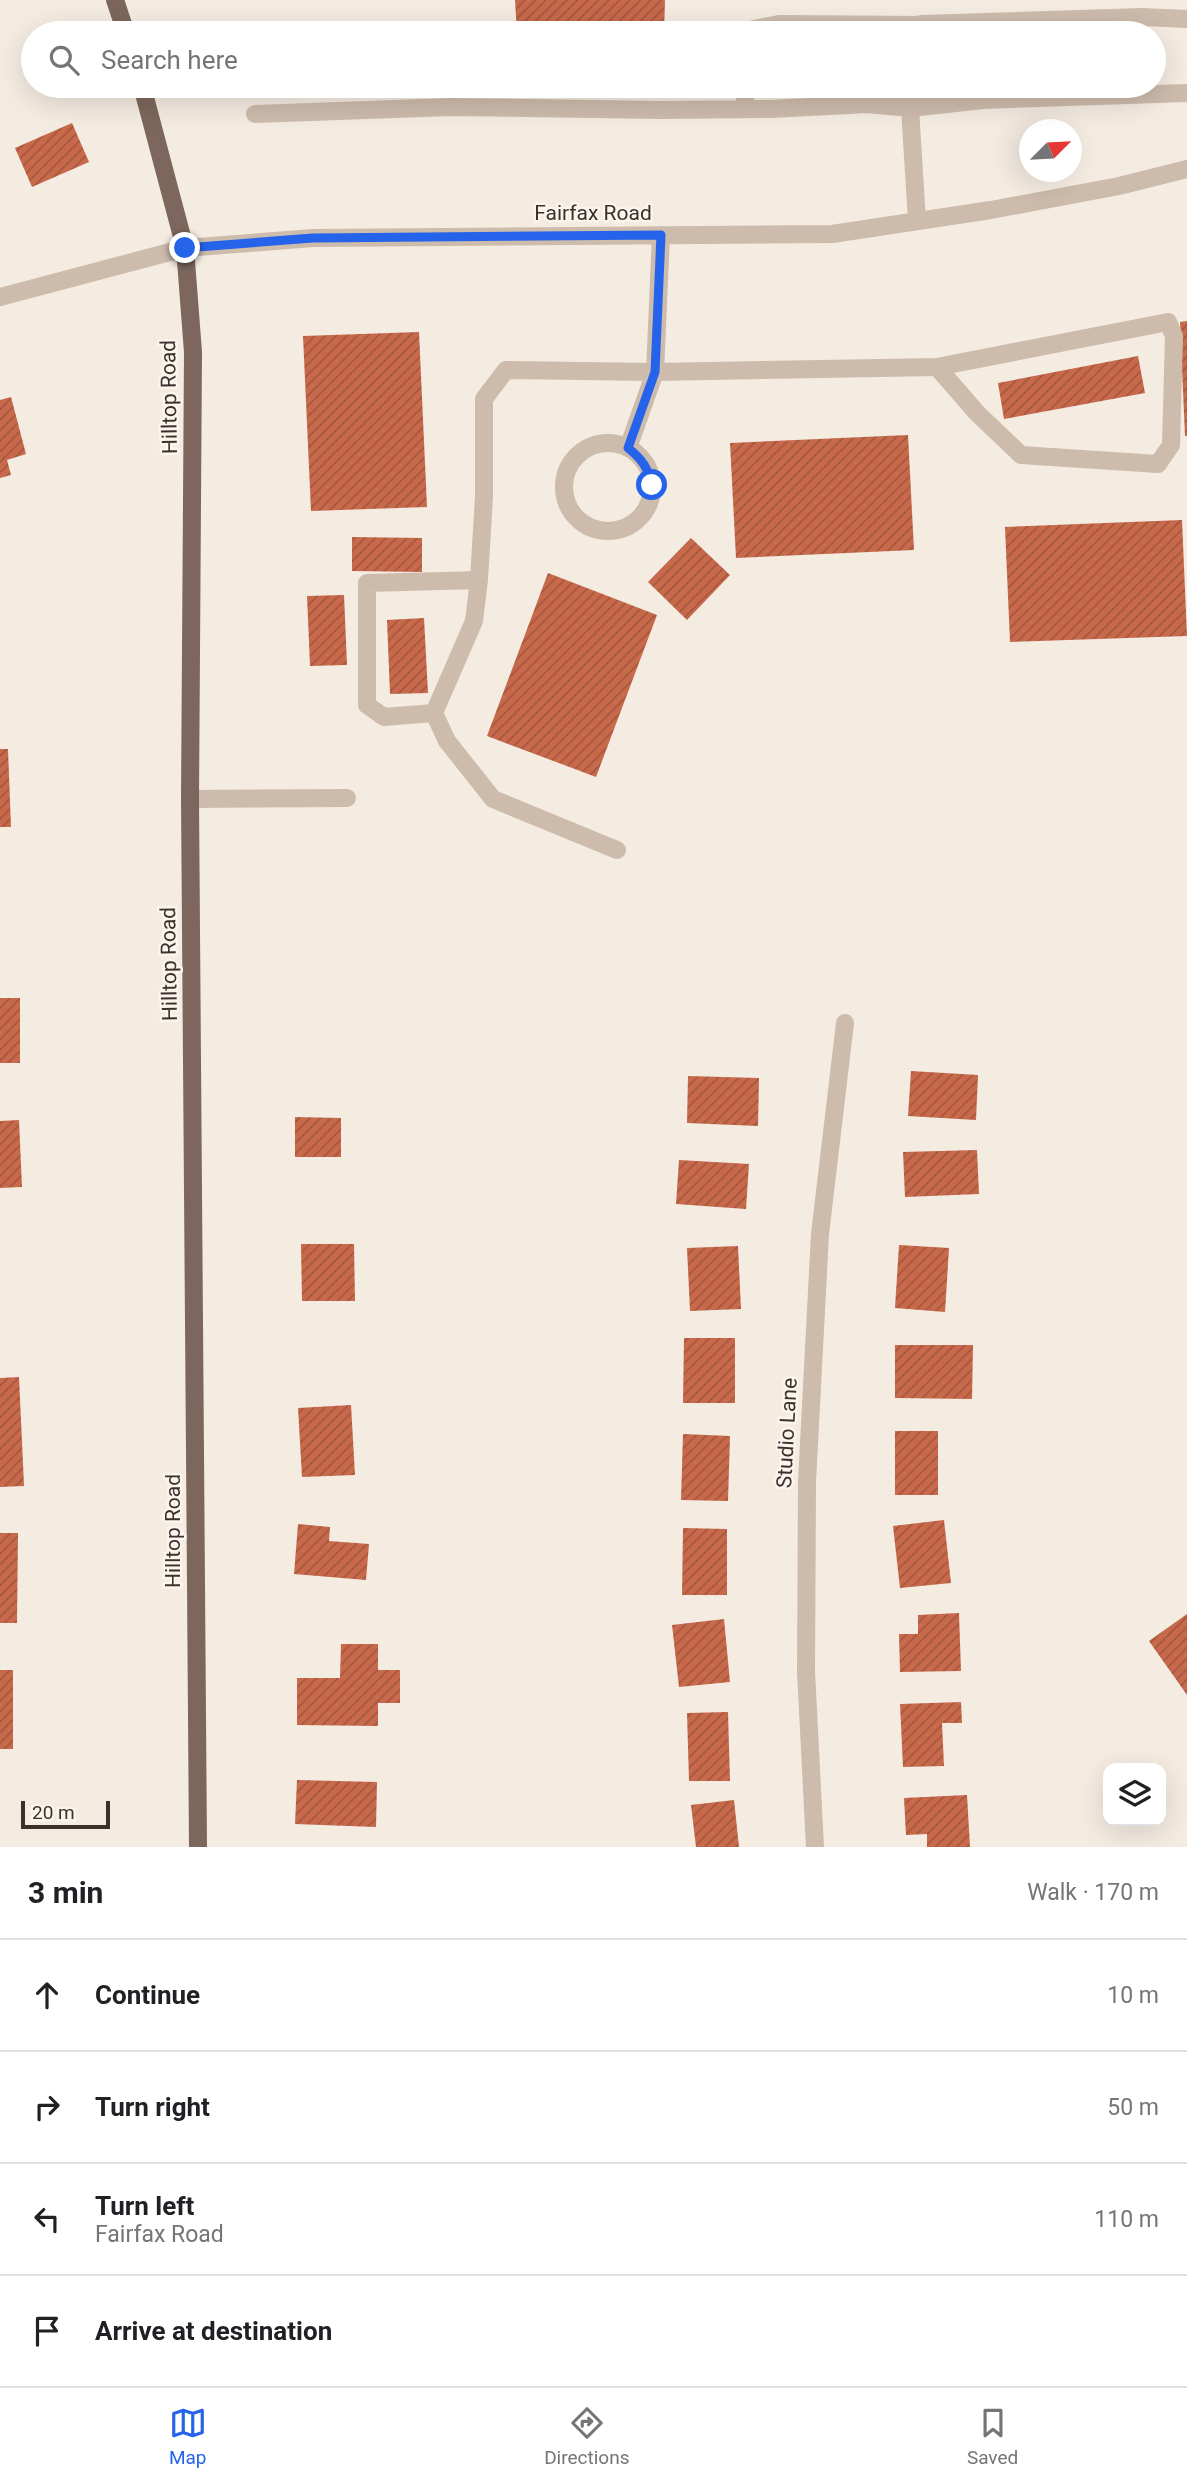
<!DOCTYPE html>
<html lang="en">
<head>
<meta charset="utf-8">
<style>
	body { margin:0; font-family:Roboto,sans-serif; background:#f6f6f6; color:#202124 }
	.controls { position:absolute; right:21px; bottom:21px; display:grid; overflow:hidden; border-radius:14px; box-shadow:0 7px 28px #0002 }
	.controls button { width:63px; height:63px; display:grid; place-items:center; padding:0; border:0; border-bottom:2px solid #e0e0e0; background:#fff; color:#202124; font:35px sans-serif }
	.compass { position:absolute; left:1019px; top:119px; width:63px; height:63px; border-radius:50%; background:#fff; box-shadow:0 7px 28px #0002; rotate:66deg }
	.scale { position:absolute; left:21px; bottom:18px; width:89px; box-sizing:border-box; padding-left:7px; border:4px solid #3b302b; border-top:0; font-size:19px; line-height:24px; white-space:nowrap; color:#3b302b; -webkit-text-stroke:5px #fbf5ee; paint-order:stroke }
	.stop { position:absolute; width:21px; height:21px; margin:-16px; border:5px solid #2563eb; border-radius:50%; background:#fff }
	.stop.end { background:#2563eb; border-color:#fff; box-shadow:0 2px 7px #0008 }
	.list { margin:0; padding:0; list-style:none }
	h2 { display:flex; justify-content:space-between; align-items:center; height:91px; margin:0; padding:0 28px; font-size:30px }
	h2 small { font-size:23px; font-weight:400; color:#757577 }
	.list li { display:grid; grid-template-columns:46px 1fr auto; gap:21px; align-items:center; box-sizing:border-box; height:112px; padding:0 28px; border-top:2px solid #e0e0e0 }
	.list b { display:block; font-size:26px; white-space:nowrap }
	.list p { margin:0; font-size:23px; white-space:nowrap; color:#757577 }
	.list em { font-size:23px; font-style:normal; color:#757577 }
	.icon { flex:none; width:38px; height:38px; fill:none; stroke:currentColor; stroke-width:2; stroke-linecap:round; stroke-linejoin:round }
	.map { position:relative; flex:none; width:1187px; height:1847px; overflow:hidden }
	.search { position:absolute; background:#fff; box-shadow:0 7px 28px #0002; left:21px; right:21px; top:21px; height:77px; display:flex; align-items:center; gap:18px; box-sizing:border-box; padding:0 24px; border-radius:38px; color:#757577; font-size:26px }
	.sheet { height:539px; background:#fff }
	nav { display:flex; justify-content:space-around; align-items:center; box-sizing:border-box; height:98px; border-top:2px solid #e0e0e0; background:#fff; font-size:19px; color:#757577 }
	nav a { display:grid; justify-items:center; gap:4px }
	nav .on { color:#2563eb }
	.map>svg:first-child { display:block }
</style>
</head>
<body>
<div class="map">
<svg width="1187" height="1847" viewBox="0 0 1187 1847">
	<defs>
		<pattern id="building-hatch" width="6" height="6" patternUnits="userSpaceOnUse" patternTransform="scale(1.75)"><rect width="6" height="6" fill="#c8694b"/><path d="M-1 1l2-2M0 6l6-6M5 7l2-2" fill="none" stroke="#a4573f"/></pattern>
	</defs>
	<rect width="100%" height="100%" fill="#f4ebe1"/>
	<!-- building -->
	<path fill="url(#building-hatch)" d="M 515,0 L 665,0 L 664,33 L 517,33 Z
		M 72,123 L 89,162 L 32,187 L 15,148 Z
		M 1187,321 L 1187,436 L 1185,436 L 1180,322 Z
		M 419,332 L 427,507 L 311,511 L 303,336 Z
		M 1138,356 L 1145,393 L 1004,419 L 998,383 Z
		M 11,397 L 26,454 L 7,460 L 11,475 L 0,478 L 0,400 Z
		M 908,435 L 914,550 L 736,558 L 730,443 Z
		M 1182,520 L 1187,636 L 1010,642 L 1005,527 Z
		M 352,537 L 422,538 L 422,572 L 352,571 Z
		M 691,538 L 730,575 L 687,620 L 648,582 Z
		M 548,573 L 657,615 L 596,777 L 487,736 Z
		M 344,595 L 347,665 L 310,666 L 307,596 Z
		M 424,618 L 428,693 L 390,694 L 387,620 Z
		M 0,749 L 8,749 L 11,827 L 0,827 Z
		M 0,998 L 20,998 L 20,1063 L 0,1063 Z
		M 911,1071 L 978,1075 L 976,1120 L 908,1116 Z
		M 688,1076 L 759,1078 L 758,1126 L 687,1123 Z
		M 295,1117 L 341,1118 L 341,1157 L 295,1157 Z
		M 19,1120 L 22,1187 L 0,1188 L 0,1121 Z
		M 977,1150 L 979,1194 L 905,1197 L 903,1152 Z
		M 679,1160 L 749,1164 L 746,1209 L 676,1204 Z
		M 301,1244 L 354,1244 L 355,1301 L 302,1301 Z
		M 899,1245 L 949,1248 L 945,1312 L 895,1308 Z
		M 738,1246 L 741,1309 L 690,1311 L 687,1248 Z
		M 684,1338 L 735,1338 L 735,1403 L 683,1403 Z
		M 895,1345 L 973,1345 L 972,1399 L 895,1398 Z
		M 19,1377 L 24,1486 L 0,1487 L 0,1378 Z
		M 351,1405 L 355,1475 L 302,1477 L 298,1408 Z
		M 895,1431 L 938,1431 L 938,1495 L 895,1495 Z
		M 683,1434 L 730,1436 L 728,1501 L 681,1500 Z
		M 944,1520 L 951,1583 L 900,1588 L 893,1526 Z
		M 298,1524 L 330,1527 L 329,1541 L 369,1544 L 366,1580 L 294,1574 Z
		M 683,1528 L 727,1529 L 727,1595 L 682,1595 Z
		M 0,1533 L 18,1533 L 17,1623 L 0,1623 Z
		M 959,1613 L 961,1671 L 900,1672 L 899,1634 L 918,1634 L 918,1615 Z
		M 1187,1614 L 1187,1695 L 1149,1641 Z
		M 724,1619 L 730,1682 L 679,1687 L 672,1625 Z
		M 341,1644 L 378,1644 L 378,1670 L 400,1670 L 400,1703 L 378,1703 L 378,1726 L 297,1725 L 297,1678 L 340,1678 Z
		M 0,1670 L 13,1670 L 13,1749 L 0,1749 Z
		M 961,1702 L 962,1723 L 942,1723 L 944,1766 L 903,1767 L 900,1704 Z
		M 728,1712 L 730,1781 L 689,1781 L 687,1713 Z
		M 297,1780 L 377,1782 L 376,1827 L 295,1824 Z
		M 967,1795 L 970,1847 L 927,1847 L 927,1834 L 906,1835 L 904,1798 Z
		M 734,1800 L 739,1847 L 696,1847 L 691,1805 Z"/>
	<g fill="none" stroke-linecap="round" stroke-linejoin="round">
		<!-- minor -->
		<path stroke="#cdbbac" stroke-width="18" d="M 748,33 L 749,30 L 779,24 L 917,25
			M 914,33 L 917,25 L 923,24 L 1143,17 L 1187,19
			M 745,86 L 745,109
			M 911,86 L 910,108 L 983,100 L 1187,93
			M 255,114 L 451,107 L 661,110 L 771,109 L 867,104 L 910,108 L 917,221
			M 661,235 L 655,372 L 937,367 L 1168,322 L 1174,336 L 1171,445 L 1158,464 L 1021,455 L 977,413 L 937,367
			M 0,297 L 185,248 L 313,238 L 832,234 L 991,210 L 1119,186 L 1187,169
			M564 487a44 44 0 1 1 88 0a44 44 0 1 1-88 0Z
			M 434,713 L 384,717 L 367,705 L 367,583 L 479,580
			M 190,799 L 347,798
			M 617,850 L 493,799 L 447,741 L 434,713 L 474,621 L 479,580 L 484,496 L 484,399 L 506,370 L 655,372 L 628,448
			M 815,1847 L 806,1671 L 807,1482 L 820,1234 L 845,1023"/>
		<!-- major -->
		<path stroke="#7d675c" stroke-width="18" d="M 115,0 L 126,33
			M 142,86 L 185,248 L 193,352 L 190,799 L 198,1847"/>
	</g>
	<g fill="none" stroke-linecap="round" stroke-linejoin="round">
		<!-- route -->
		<path stroke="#2563eb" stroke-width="9" d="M 185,248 L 313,238 L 661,235 L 655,372 L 628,448 C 642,459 648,468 652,485"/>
	</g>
	<g text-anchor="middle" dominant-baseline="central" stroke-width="5" stroke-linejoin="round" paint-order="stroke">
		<!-- street labels -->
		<g font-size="21" fill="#3b302b" stroke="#fbf5ee">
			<text x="593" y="213">Fairfax Road</text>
			<text transform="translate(169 397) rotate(-91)">Hilltop Road</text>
			<text transform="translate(169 964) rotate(-91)">Hilltop Road</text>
			<text transform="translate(787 1433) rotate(-87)">Studio Lane</text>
			<text transform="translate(173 1531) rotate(-90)">Hilltop Road</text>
		</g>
	</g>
</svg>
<div class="controls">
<button><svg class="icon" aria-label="layers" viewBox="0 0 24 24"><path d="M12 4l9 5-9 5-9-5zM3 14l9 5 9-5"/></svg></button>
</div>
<svg class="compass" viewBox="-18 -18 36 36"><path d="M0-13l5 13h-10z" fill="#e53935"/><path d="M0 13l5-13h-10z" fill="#757577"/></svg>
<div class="scale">20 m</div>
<div class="stop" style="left:652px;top:485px"></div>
<div class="stop end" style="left:185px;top:248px"></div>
<div class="search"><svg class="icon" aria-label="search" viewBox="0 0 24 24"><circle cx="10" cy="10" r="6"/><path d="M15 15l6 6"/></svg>Search here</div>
</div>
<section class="sheet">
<h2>3 min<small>Walk · 170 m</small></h2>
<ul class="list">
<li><svg class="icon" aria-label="ahead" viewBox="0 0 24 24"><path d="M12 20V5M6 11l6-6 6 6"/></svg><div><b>Continue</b></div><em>10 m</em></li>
<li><svg class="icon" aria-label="right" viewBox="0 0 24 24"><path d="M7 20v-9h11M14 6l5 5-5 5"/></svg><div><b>Turn right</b></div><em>50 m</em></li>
<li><svg class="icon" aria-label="left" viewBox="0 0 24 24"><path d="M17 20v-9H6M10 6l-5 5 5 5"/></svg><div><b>Turn left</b><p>Fairfax Road</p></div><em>110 m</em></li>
<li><svg class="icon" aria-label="arrive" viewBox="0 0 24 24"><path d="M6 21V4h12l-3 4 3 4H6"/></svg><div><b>Arrive at destination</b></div></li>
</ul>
</section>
<nav>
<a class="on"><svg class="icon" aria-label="map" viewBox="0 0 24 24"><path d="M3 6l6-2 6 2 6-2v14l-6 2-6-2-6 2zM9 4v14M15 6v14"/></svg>Map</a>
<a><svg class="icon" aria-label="directions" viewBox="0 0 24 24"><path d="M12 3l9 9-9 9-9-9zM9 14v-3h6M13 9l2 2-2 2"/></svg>Directions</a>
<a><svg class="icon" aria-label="saved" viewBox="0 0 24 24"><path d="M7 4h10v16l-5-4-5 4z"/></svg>Saved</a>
</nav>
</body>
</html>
